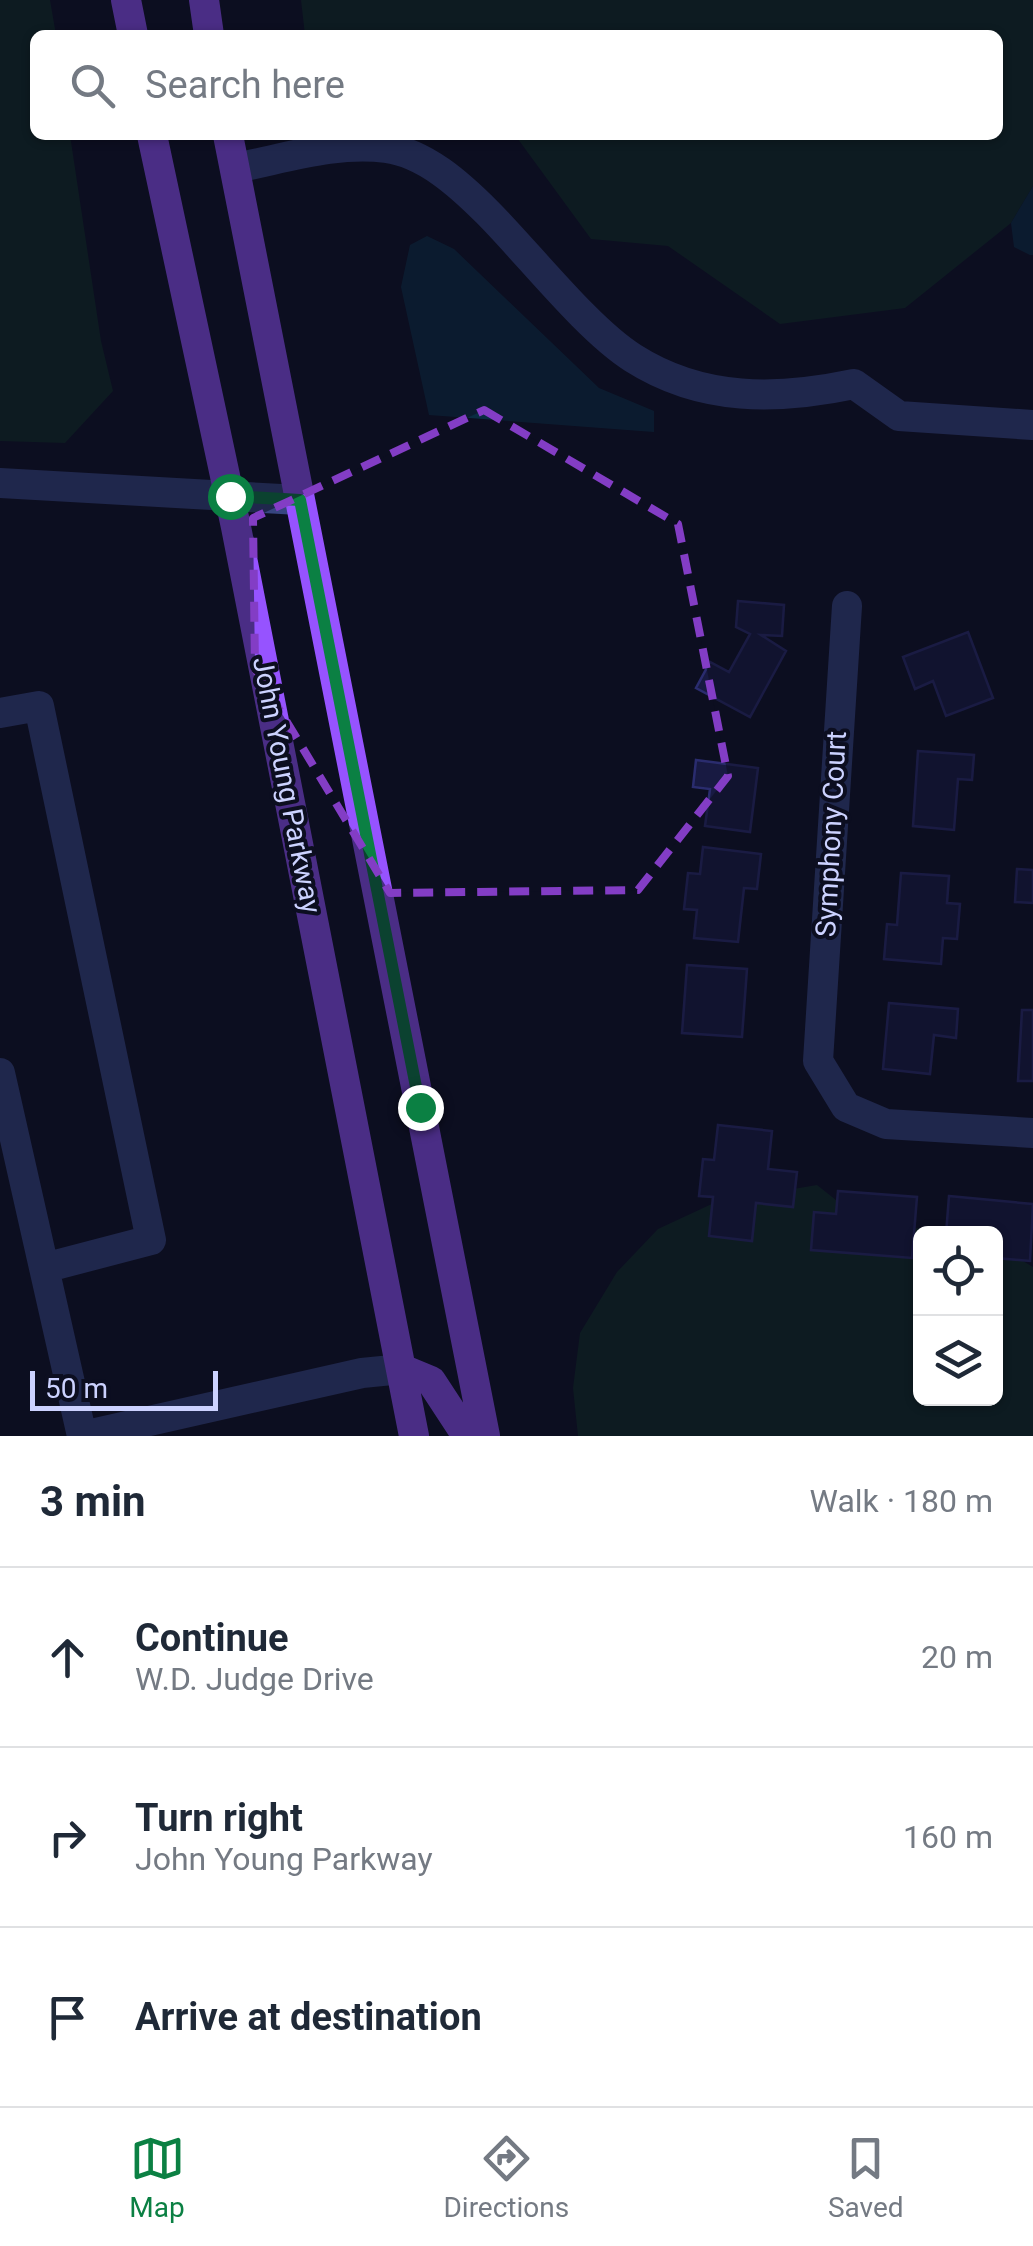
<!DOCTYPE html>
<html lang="en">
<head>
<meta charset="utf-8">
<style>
	body { margin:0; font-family:Roboto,sans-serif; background:#f6f6f7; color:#1f2937 }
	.controls { position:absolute; right:30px; bottom:30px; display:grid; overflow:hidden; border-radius:15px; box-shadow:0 2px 8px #0004 }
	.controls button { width:90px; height:90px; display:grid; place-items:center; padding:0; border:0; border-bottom:2px solid #e0e1e3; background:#fff; color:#1f2937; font:50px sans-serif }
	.scale { position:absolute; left:30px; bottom:25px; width:188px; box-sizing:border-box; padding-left:10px; border:5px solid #ccd2ff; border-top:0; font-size:28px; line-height:35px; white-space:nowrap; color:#ccd2ff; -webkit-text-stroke:8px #0c0e20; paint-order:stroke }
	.stop { position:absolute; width:30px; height:30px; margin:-22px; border:8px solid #0b8043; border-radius:50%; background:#fff }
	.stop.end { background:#0b8043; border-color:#fff; box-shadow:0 2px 10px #0008 }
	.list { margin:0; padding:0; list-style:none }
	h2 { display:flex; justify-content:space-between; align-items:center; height:130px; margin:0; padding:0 40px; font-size:42px }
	h2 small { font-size:32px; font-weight:400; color:#747a83 }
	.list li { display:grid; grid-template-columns:65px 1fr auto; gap:30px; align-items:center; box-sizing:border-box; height:180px; padding:0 40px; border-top:2px solid #e0e1e3 }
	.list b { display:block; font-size:38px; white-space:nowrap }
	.list p { margin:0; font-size:32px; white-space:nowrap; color:#747a83 }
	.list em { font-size:32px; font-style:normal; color:#747a83 }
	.icon { flex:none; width:55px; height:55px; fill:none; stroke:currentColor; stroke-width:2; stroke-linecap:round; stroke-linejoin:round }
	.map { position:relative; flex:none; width:1033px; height:1436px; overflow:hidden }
	.search { position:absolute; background:#fff; box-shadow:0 2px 8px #0004; left:30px; right:30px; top:30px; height:110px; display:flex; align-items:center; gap:25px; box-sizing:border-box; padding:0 35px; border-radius:15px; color:#747a83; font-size:38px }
	.sheet { height:670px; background:#fff }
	nav { display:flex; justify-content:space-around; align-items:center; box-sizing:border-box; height:140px; border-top:2px solid #e0e1e3; background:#fff; font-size:28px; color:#747a83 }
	nav a { display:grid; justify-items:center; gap:5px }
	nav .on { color:#0b8043 }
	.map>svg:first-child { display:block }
</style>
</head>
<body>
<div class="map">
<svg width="1033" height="1436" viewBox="0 0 1033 1436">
	<rect width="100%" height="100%" fill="#0c0e20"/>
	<!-- green -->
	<path fill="#0f2a23" d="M 0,0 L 50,0 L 56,35 L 35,35 L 35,135 L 70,135 L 101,341 L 113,391 L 65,443 L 0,441 Z
		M 301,0 L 1033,0 L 1033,186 L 1011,223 L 905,308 L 780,324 L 668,246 L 591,239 L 515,135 L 998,135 L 998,35 L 305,35 Z
		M 817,1185 L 860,1219 L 905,1228 L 972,1229 L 979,1233 L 920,1234 L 920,1398 L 996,1398 L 996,1245 L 1033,1267 L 1033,1436 L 578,1436 L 573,1388 L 580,1333 L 617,1272 L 658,1229 L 716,1202 Z"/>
	<!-- water -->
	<path fill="#0a2c41" d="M 1033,186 L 1033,255 L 1030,255 L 1014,247 L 1011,223 Z
		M 427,236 L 454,249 L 599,388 L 654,411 L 654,432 L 429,415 L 401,287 L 410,245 Z"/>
	<!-- building -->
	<path fill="#181a42" stroke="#2a2c6e" stroke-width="2.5" d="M 738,601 L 784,605 L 782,636 L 761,635 L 786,651 L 750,717 L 696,688 L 710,662 L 729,672 L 750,634 L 736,627 Z
		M 968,632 L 993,698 L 946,716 L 933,681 L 915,689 L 903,657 Z
		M 918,751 L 974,755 L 972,780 L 958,779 L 954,830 L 913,826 Z
		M 696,760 L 758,768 L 750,832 L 705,826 L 710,789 L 693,787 Z
		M 703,847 L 761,854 L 757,889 L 744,888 L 738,942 L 694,938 L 697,910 L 684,909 L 688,873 L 700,874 Z
		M 1017,869 L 1033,870 L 1033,903 L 1015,902 Z
		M 901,873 L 949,876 L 947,903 L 960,904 L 957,939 L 943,938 L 941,964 L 884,959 L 887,924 L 897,925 Z
		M 687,965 L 747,969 L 742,1037 L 682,1033 Z
		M 889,1003 L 958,1009 L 956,1038 L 934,1035 L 930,1074 L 883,1069 Z
		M 1022,1010 L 1033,1010 L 1033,1081 L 1018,1081 Z
		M 718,1125 L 772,1131 L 768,1169 L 797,1172 L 793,1207 L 756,1203 L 752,1241 L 709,1236 L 713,1197 L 699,1196 L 703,1159 L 714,1160 Z
		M 838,1191 L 917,1197 L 912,1258 L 811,1250 L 814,1212 L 836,1214 Z
		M 949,1196 L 1033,1204 L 1030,1261 L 996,1258 L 996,1234 L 946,1234 Z"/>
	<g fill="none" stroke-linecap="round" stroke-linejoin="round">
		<!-- minor -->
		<path stroke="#374580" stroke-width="30" d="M 235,168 C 283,159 337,141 386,148 C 425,153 460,185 487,212 C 528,253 587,329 633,358 C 702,402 778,400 854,384 L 899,416 L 1033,425
			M 0,483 L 299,500
			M 847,606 L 818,1061 L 846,1107 L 886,1124 L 1033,1133
			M 0,713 L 39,706 L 151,1240 L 44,1268
			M 0,1073 L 82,1436
			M 83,1436 L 362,1373 L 402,1369"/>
		<!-- major -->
		<path stroke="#9653ff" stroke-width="30" d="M 126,0 L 133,35
			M 204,0 L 209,35
			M 152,135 L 236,527 L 414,1436
			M 228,135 L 485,1436
			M 402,1369 L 431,1381 L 467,1436"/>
	</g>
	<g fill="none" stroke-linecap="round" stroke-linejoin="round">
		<!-- route -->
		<path stroke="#0b8043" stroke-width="12" d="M 230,496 L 300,500 L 420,1107"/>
	</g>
	<!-- marked area -->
	<path d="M0 0H1033V1436H0ZM 484,410 L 678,524 L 728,776 L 638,890 L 390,893 L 255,669 L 253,518 Z" fill="#0c0e20" fill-opacity=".55" fill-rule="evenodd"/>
	<path fill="none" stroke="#833dc5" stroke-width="8" stroke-dasharray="20 12" stroke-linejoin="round" d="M 484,410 L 678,524 L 728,776 L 638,890 L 390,893 L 255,669 L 253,518 Z"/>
	<g text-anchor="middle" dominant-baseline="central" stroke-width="8" stroke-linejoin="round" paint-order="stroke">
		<!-- street labels -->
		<g font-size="28" fill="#ccd2ff" stroke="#0c0e20">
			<text transform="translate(287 785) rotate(79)">John Young Parkway</text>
			<text transform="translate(831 834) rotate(-87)">Symphony Court</text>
		</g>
	</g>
</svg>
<div class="controls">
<button><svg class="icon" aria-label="locate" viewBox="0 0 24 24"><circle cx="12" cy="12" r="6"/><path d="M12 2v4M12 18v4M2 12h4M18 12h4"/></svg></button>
<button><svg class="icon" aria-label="layers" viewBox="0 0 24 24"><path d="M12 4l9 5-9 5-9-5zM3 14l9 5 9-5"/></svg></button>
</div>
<div class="scale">50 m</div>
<div class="stop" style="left:230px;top:496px"></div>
<div class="stop end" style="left:420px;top:1107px"></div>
<div class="search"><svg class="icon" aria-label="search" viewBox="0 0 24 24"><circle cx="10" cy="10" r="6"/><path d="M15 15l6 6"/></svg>Search here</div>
</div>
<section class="sheet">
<h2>3 min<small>Walk · 180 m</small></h2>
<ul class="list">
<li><svg class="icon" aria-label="ahead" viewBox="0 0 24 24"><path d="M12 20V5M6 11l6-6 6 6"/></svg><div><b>Continue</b><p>W.D. Judge Drive</p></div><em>20 m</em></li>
<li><svg class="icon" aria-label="right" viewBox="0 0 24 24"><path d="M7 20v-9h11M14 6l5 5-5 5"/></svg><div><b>Turn right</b><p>John Young Parkway</p></div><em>160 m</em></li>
<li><svg class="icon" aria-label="arrive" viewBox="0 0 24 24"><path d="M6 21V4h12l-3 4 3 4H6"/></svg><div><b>Arrive at destination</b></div></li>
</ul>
</section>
<nav>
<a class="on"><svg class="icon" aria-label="map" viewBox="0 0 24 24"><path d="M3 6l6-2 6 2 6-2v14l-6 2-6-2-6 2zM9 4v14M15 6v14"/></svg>Map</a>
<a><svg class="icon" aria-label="directions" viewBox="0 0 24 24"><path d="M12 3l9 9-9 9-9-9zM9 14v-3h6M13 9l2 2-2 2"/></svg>Directions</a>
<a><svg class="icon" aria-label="saved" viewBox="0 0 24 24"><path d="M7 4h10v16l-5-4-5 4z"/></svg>Saved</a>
</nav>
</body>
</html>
